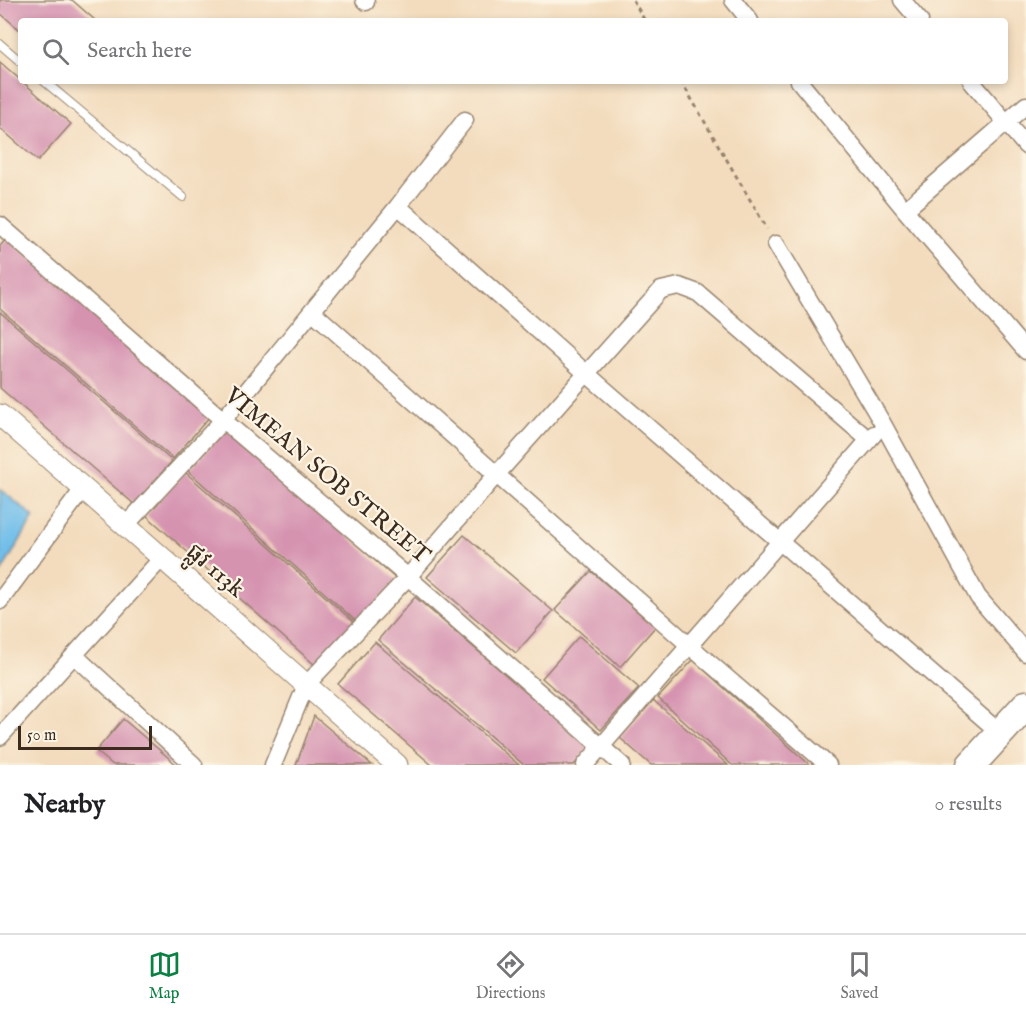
<!DOCTYPE html>
<html lang="en">
<head>
<meta charset="utf-8">
<style>
	body { margin:0; font-family:"IM FELL English","Noto Sans Khmer",serif; background:#f6f6f6; color:#202124 }
	.scale { position:absolute; left:18px; bottom:15px; width:134px; box-sizing:border-box; padding-left:6px; border:3px solid #3b2a1e; border-top:0; font-size:16px; line-height:21px; white-space:nowrap; color:#3b2a1e; -webkit-text-stroke:4px #fcf5e5; paint-order:stroke }
	.list { margin:0; padding:0; list-style:none }
	h2 { display:flex; justify-content:space-between; align-items:center; height:78px; margin:0; padding:0 24px; font-size:26px }
	h2 small { font-size:20px; font-weight:400; color:#757577 }
	.icon { flex:none; width:33px; height:33px; fill:none; stroke:currentColor; stroke-width:2; stroke-linecap:round; stroke-linejoin:round }
	.map { position:relative; flex:none; width:1026px; height:765px; overflow:hidden }
	.search { position:absolute; background:#fff; box-shadow:0 3px 9px #0003; left:18px; right:18px; top:18px; height:66px; display:flex; align-items:center; gap:15px; box-sizing:border-box; padding:0 21px; border-radius:6px; color:#757577; font-size:22px }
	.sheet { height:168px; background:#fff }
	nav { display:flex; justify-content:space-around; align-items:center; box-sizing:border-box; height:84px; border-top:2px solid #e0e0e0; background:#fff; font-size:16px; color:#757577 }
	nav a { display:grid; justify-items:center; gap:3px }
	nav .on { color:#0b8043 }
	.map>svg:first-child { display:block }
</style>
</head>
<body>
<div class="map">
<svg width="1026" height="765" viewBox="0 0 1026 765">
	<rect width="100%" height="100%" fill="#fcf5e5"/>
	<filter id="ink" filterUnits="userSpaceOnUse"><feTurbulence type="fractalNoise" baseFrequency=".0167" numOctaves="2"/><feDisplacementMap in="SourceGraphic" scale="12" xChannelSelector="R" yChannelSelector="G"/><feConvolveMatrix kernelMatrix="1 2 1 2 8 2 1 2 1" color-interpolation-filters="sRGB"/></filter>
	<filter id="wash" filterUnits="userSpaceOnUse"><feTurbulence type="fractalNoise" baseFrequency=".008" numOctaves="4" result="noise"/><feDisplacementMap in="SourceGraphic" scale="24" xChannelSelector="R" yChannelSelector="G"/><feGaussianBlur stdDeviation="1.35" result="paint"/><feColorMatrix in="noise" values="0 0 0 0 0 0 0 0 0 0 0 0 0 0 0 0 0 1.4 0 .05"/><feComposite in="paint" operator="in"/></filter>
	<g filter="url(#wash)">
		<rect width="100%" height="100%" fill="#f3dcbd"/>
		<!-- water -->
		<path fill="#6fbeea" stroke="#557484" stroke-width="1.5" d="M 0,489 L 34,517 L 0,574 Z"/>
		<g id="blocks">
			<!-- building -->
			<path fill="#d593b0" d="M 0,0 L 72,0 L 96,21 L 21,21 L 21,31 L 0,13 Z
				M 0,62 L 71,124 L 38,161 L 0,128 Z
				M 7,238 L 211,415 L 173,459 L 0,309 L 0,246 Z
				M 0,312 L 172,461 L 134,504 L 0,388 Z
				M 227,428 L 397,580 L 358,623 L 188,471 Z
				M 185,472 L 355,623 L 316,666 L 146,515 Z
				M 464,535 L 553,611 L 516,653 L 427,577 Z
				M 591,571 L 655,627 L 620,667 L 555,610 Z
				M 415,597 L 590,747 L 574,765 L 524,765 L 378,640 Z
				M 579,636 L 639,688 L 601,730 L 542,678 Z
				M 375,642 L 519,765 L 432,765 L 338,684 Z
				M 693,660 L 810,765 L 732,765 L 658,698 Z
				M 653,700 L 728,765 L 651,765 L 620,738 Z
				M 314,716 L 372,765 L 296,765 Z
				M 123,719 L 177,765 L 113,765 L 96,751 Z"/>
		</g>
	</g>
	<g filter="url(#ink)">
		<use href="#blocks" fill-opacity="0" stroke="#97836e" stroke-width="1.5"/>
		<g fill="none" stroke-linecap="round" stroke-linejoin="round">
			<!-- service casing -->
			<g stroke="#97836e" stroke-width="10">
				<path id="service" d="M 0,44 L 21,62
					M 44,81 L 183,197"/>
			</g>
			<!-- minor casing -->
			<g stroke="#97836e" stroke-width="19">
				<path id="minor" d="M 364,0 L 366,2
					M 733,0 L 750,21
					M 902,0 L 920,21
					M 799,81 L 905,210 L 1026,351
					M 971,81 L 1026,146
					M 465,120 L 398,206 L 587,374 L 999,732
					M 905,210 L 1026,105
					M 0,225 L 223,420 L 408,577 L 622,765
					M 776,244 L 883,424 L 978,597 L 1026,653
					M 313,312 L 690,646 L 828,765
					M 125,526 L 223,420 L 398,206
					M 0,601 L 83,489
					M 74,655 L 194,765
					M 0,737 L 162,558
					M 273,765 L 306,685 L 408,577 L 497,474 L 661,290 L 679,286 L 698,293 L 869,440
					M 585,765 L 874,434"/>
			</g>
			<!-- tertiary casing -->
			<g stroke="#97836e" stroke-width="23">
				<path id="tertiary" d="M 0,415 L 397,765"/>
			</g>
			<!-- trunk casing -->
			<g stroke="#97836e" stroke-width="31">
				<path id="trunk" d="M 971,765 L 1026,705"/>
			</g>
			<!-- path -->
			<path stroke="#97836e" stroke-width="3" stroke-dasharray="4.5 4.5" stroke-linecap="butt" d="M 633,0 L 645,21
				M 681,81 L 767,229"/>
			<!-- service -->
			<use href="#service" stroke="#fff" stroke-width="8"/>
			<!-- minor -->
			<use href="#minor" stroke="#fff" stroke-width="16"/>
			<!-- tertiary -->
			<use href="#tertiary" stroke="#fff" stroke-width="21"/>
			<!-- trunk -->
			<use href="#trunk" stroke="#fff" stroke-width="28"/>
		</g>
	</g>
	<g text-anchor="middle" dominant-baseline="central" stroke-width="4.5" stroke-linejoin="round" paint-order="stroke">
		<!-- street labels -->
		<g font-size="24" fill="#3b2a1e" stroke="#fcf5e5">
			<text transform="translate(327 476) rotate(40)">VIMEAN SOB STREET</text>
			<text transform="translate(215 571) rotate(41)">ផ្លូវ 113k</text>
		</g>
	</g>
</svg>
<div class="scale">50 m</div>
<div class="search"><svg class="icon" aria-label="search" viewBox="0 0 24 24"><circle cx="10" cy="10" r="6"/><path d="M15 15l6 6"/></svg>Search here</div>
</div>
<section class="sheet">
<h2>Nearby<small>0 results</small></h2>
<ul class="list">
</ul>
</section>
<nav>
<a class="on"><svg class="icon" aria-label="map" viewBox="0 0 24 24"><path d="M3 6l6-2 6 2 6-2v14l-6 2-6-2-6 2zM9 4v14M15 6v14"/></svg>Map</a>
<a><svg class="icon" aria-label="directions" viewBox="0 0 24 24"><path d="M12 3l9 9-9 9-9-9zM9 14v-3h6M13 9l2 2-2 2"/></svg>Directions</a>
<a><svg class="icon" aria-label="saved" viewBox="0 0 24 24"><path d="M7 4h10v16l-5-4-5 4z"/></svg>Saved</a>
</nav>
</body>
</html>
